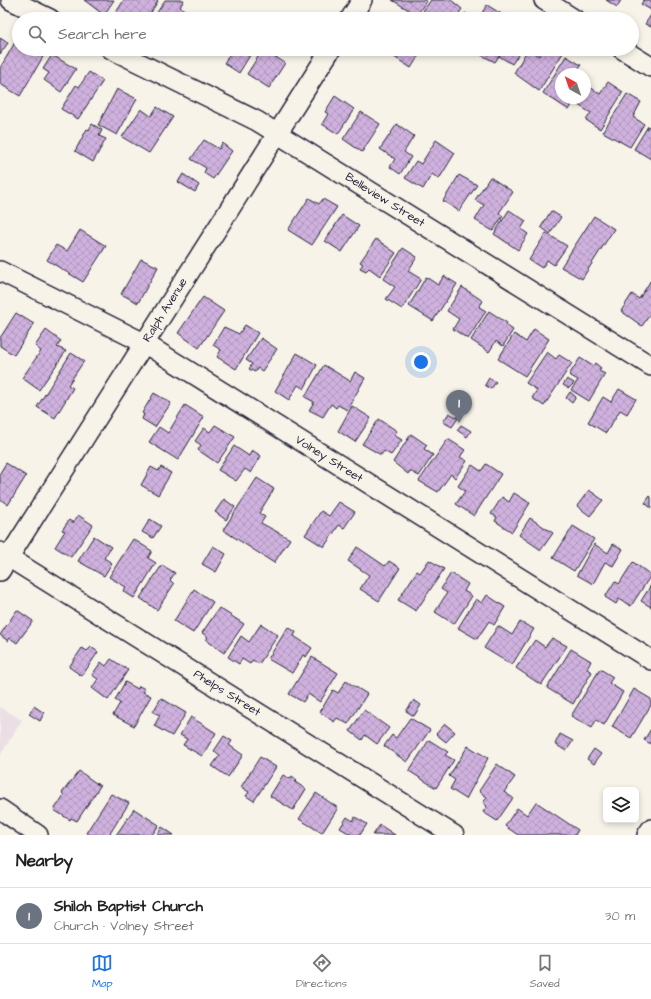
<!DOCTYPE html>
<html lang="en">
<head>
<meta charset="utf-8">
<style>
	body { margin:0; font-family:"Architects Daughter",sans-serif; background:#f2f2f2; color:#222 }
	.controls { position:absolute; right:12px; bottom:12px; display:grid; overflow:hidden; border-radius:6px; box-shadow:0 2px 6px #0003 }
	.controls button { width:36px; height:36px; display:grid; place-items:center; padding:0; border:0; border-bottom:1px solid #e0e0e0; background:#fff; color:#222; font:20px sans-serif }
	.compass { position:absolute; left:555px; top:68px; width:36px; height:36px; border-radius:50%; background:#fff; box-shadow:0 2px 6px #0003; rotate:320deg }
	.you { position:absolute; left:421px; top:362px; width:14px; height:14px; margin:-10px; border:3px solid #fff; border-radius:50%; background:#1a73e8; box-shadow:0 0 0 6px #1a73e833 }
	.badge { display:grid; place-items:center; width:26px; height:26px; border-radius:50%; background:#1a73e8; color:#fff; font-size:13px; font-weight:700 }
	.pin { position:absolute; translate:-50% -33px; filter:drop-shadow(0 1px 2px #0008) }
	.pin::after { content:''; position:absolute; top:21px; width:14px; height:12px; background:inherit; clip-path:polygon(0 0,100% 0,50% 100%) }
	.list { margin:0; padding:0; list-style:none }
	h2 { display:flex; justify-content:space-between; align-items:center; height:52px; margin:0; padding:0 16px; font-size:17px }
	h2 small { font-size:13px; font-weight:400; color:#767676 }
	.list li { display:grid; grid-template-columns:26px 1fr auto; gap:12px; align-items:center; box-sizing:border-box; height:56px; padding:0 16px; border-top:1px solid #e0e0e0 }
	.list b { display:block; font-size:15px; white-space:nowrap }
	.list p { margin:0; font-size:13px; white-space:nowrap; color:#767676 }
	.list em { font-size:13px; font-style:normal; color:#767676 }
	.icon { flex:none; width:22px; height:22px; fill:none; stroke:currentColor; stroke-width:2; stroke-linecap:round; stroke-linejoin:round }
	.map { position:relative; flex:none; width:651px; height:835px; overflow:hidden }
	.search { position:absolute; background:#fff; box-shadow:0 2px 6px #0003; left:12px; right:12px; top:12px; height:44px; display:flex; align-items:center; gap:10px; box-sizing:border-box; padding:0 14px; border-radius:22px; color:#767676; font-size:15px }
	.sheet { height:108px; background:#fff }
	nav { display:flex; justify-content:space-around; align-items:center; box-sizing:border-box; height:56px; border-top:1px solid #e0e0e0; background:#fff; font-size:11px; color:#767676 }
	nav a { display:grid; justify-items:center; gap:2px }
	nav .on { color:#1a73e8 }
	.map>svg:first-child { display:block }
</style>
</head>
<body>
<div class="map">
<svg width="651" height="835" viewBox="0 0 651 835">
	<defs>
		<pattern id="building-cross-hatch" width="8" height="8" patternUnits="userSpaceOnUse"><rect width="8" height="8" fill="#cfb1de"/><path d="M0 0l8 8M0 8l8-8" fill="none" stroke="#b198bf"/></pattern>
	</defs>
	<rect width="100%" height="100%" fill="#f7f3e8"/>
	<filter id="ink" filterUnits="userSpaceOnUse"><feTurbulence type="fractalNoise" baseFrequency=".025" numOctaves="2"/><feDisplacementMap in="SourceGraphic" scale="8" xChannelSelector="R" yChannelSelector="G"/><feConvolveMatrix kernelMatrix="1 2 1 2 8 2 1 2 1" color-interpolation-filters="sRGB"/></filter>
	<g filter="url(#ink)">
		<!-- built -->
		<path fill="#ebdfe5" d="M 0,707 L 22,720 L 0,756 Z"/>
		<!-- building -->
		<path fill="url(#building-cross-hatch)" stroke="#22223b" d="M 84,0 L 114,0 L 104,15 Z
			M 124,0 L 157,0 L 158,1 L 147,19 L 120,19 L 115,14 Z
			M 165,0 L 184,0 L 180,7 L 192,15 L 190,19 L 153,19 Z
			M 392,0 L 427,0 L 417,15 Z
			M 431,0 L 451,0 L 462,9 L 455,19 L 441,19 L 439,17 L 438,19 L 428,19 L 421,14 Z
			M 606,0 L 621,0 L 617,7 Z
			M 644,0 L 651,0 L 651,10 L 641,4 Z
			M 487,5 L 503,15 L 500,19 L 478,19 Z
			M 465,13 L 475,19 L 461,19 Z
			M 210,14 L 218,19 L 207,19 Z
			M 651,15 L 651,27 L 645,24 Z
			M 0,38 L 8,43 L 0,54 Z
			M 17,39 L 19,49 L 35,49 L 44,55 L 20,96 L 0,84 L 0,68 Z
			M 199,49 L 209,49 L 206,54 Z
			M 233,49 L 248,49 L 252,52 L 239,73 L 224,63 Z
			M 263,49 L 285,63 L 269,88 L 247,74 Z
			M 382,49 L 423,49 L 411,68 Z
			M 485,49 L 522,49 L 512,64 L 499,56 L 495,62 L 481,55 Z
			M 528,49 L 539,56 L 544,49 L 557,49 L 563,53 L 539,91 L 514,73 Z
			M 52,55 L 76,69 L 61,92 L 44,80 L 49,73 L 43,69 Z
			M 566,56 L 581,65 L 575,74 L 561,74 L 561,98 L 576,98 L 569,110 L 543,93 Z
			M 89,72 L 103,81 L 78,119 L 61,109 L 76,85 L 79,87 Z
			M 608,82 L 623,92 L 600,129 L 586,120 L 591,113 L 578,105 L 583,98 L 585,98 L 590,87 L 600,94 Z
			M 117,89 L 137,99 L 117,135 L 98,125 Z
			M 627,94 L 641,102 L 633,117 L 644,124 L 630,147 L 603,132 Z
			M 335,96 L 354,109 L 338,134 L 322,124 L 328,114 L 325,112 Z
			M 157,107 L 173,117 L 149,153 L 122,137 L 141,109 L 151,116 Z
			M 361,112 L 380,124 L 362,152 L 343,139 Z
			M 92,124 L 102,130 L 99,136 L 106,139 L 93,162 L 75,151 L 87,129 L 89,130 Z
			M 397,124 L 414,136 L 404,152 L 411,157 L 400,174 L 390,167 L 395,159 L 380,149 Z
			M 648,126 L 651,128 L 651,159 L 634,149 Z
			M 204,140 L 219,149 L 222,143 L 232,151 L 213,179 L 204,173 L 206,168 L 191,159 Z
			M 436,140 L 455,153 L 439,179 L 432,174 L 423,189 L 405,178 L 416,161 L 421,164 Z
			M 183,174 L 199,185 L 195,192 L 178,182 Z
			M 459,175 L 477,185 L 459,211 L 443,201 Z
			M 490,177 L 513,192 L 499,213 L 503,216 L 493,231 L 475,220 L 484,205 L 475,200 Z
			M 309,198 L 319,204 L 323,199 L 337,207 L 312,245 L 288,230 Z
			M 509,210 L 526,221 L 521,229 L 528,234 L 518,250 L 494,234 Z
			M 551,211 L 561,217 L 550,234 L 541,227 Z
			M 342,215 L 359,226 L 342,252 L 325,241 Z
			M 594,216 L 614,229 L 582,279 L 561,267 Z
			M 80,230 L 106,246 L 83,282 L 47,260 L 56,245 L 67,251 Z
			M 546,233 L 567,246 L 554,265 L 547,260 L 542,268 L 529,260 Z
			M 376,239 L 396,253 L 380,276 L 369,268 L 366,271 L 360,268 L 363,264 L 360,262 Z
			M 403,248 L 417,257 L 408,271 L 421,279 L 402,309 L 386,299 L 395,287 L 383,279 Z
			M 141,259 L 158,267 L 138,303 L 121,294 Z
			M 444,276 L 457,284 L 433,321 L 409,306 L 426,277 L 438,285 Z
			M 651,280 L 651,313 L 642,326 L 621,311 L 632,294 L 639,299 Z
			M 462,287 L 483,301 L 479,307 L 486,311 L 468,339 L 453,329 L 459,319 L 447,311 Z
			M 203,297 L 224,311 L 199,348 L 178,333 Z
			M 489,311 L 507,323 L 506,325 L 513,330 L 503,346 L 496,341 L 489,352 L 471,340 Z
			M 16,313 L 34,324 L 14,355 L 0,346 L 0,338 Z
			M 245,325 L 258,333 L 236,369 L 217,357 L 221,350 L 213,345 L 224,327 L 239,334 Z
			M 534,329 L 549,339 L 525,376 L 498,359 L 514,334 L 526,342 Z
			M 46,330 L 61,341 L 57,347 L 66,351 L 39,390 L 22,378 L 41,351 L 35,346 Z
			M 261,338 L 277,349 L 262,371 L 258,368 L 255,372 L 249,369 L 252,364 L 246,360 Z
			M 547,352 L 556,359 L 559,355 L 572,363 L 544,406 L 532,398 L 537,390 L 526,383 Z
			M 71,353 L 84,361 L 68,385 L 73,388 L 55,418 L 37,407 Z
			M 297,353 L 317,365 L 304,389 L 298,385 L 289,400 L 275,391 Z
			M 580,358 L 593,366 L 595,363 L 601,368 L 599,371 L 605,374 L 589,401 L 571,390 L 578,380 L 569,375 Z
			M 324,365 L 350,381 L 355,372 L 365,378 L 347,410 L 338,405 L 336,408 L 331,404 L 323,417 L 309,410 L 314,402 L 305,397 Z
			M 489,378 L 496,382 L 491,389 L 485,385 Z
			M 567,379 L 574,383 L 569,388 L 563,385 Z
			M 619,389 L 636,399 L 627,414 L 620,410 L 606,433 L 588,422 L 603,397 L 611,402 Z
			M 570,392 L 576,397 L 572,403 L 566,398 Z
			M 154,393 L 171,403 L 155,427 L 142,419 L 144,414 L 142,413 Z
			M 185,405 L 204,417 L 178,460 L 149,442 L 159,427 L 168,433 Z
			M 352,406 L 371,418 L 355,442 L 338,431 Z
			M 449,413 L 458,418 L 452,427 L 443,422 Z
			M 379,419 L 397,431 L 394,435 L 402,440 L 391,455 L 384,451 L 381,455 L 362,444 Z
			M 215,425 L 235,437 L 217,463 L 198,450 L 201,445 L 195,441 L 204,428 L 210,432 Z
			M 461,425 L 471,431 L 467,437 L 457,430 Z
			M 411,434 L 427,445 L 424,449 L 433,455 L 419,476 L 410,471 L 408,474 L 393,462 Z
			M 448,439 L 465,450 L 460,457 L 467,461 L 455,478 L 451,474 L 438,492 L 419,481 Z
			M 234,446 L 249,456 L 252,450 L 261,456 L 251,473 L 245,469 L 236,481 L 218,470 Z
			M 6,463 L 26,476 L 8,505 L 0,499 L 0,473 Z
			M 486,464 L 501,474 L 474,516 L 456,504 L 465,491 L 458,486 L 472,465 L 481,471 Z
			M 151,467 L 158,471 L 161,467 L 171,473 L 158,495 L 141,485 Z
			M 257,478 L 274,489 L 259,513 L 265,517 L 261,523 L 290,539 L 274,563 L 223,530 Z
			M 589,490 L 603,500 L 590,516 L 577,506 Z
			M 514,493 L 530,503 L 512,532 L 495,521 L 497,517 L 491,514 L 502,497 L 509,502 Z
			M 650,496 L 651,497 L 651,508 L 645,503 Z
			M 224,499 L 235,507 L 226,520 L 215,512 Z
			M 339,502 L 355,512 L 344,528 L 339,525 L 324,547 L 305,535 L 321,511 L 329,516 Z
			M 78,515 L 93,525 L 71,557 L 55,547 L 65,531 L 62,530 L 69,520 L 73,523 Z
			M 530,518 L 553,533 L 541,550 L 519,535 Z
			M 150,519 L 161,526 L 153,538 L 142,532 Z
			M 573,526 L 594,539 L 574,571 L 553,558 Z
			M 94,536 L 111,547 L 104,558 L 112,563 L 104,576 L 78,561 Z
			M 133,539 L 152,551 L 148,558 L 156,563 L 134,598 L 123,591 L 126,587 L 109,577 Z
			M 594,544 L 608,553 L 613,544 L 623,549 L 613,566 L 605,562 L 593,584 L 577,575 Z
			M 213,546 L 226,554 L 216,572 L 202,564 Z
			M 357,547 L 385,566 L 389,561 L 400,568 L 379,601 L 360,589 L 369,575 L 348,561 Z
			M 429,560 L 444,569 L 416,611 L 398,600 L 417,571 L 420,573 Z
			M 633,562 L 651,575 L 631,606 L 619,599 L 616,604 L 605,597 L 615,581 L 619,584 Z
			M 162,565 L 175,573 L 170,580 L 174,584 L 157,610 L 140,598 Z
			M 451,573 L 468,584 L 464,591 L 472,596 L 454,624 L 435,612 L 447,593 L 441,589 Z
			M 651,585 L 651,607 L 641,601 Z
			M 194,589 L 213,602 L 193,633 L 174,621 Z
			M 487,595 L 505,607 L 494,625 L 489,621 L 477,639 L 458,628 L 476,599 L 482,603 Z
			M 219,608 L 244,624 L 224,653 L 206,640 L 208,637 L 202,633 Z
			M 17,610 L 33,621 L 17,643 L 10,638 L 8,641 L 0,635 Z
			M 520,622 L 534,629 L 512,665 L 484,648 L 498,626 L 512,635 Z
			M 261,624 L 278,635 L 259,664 L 253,660 L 250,664 L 242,659 L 239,664 L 228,657 L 241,636 L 249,642 Z
			M 288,627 L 296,632 L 294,636 L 312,648 L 306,657 L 303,655 L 292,673 L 268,659 Z
			M 552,638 L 567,646 L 541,685 L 516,668 L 535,640 L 545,647 Z
			M 91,647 L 98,652 L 82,676 L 69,667 L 82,648 L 87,651 Z
			M 571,649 L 591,661 L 587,669 L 592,672 L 573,704 L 547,688 Z
			M 312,657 L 338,673 L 320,702 L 308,694 L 303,702 L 289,694 Z
			M 111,659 L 128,670 L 108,700 L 92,688 L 98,679 L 92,675 L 101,662 L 106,666 Z
			M 600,669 L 613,677 L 609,683 L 623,692 L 604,725 L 596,720 L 592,728 L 571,716 Z
			M 346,681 L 367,694 L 348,724 L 337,718 L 334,722 L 320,712 L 333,690 L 338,693 Z
			M 125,682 L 138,689 L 139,686 L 145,689 L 143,692 L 151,696 L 134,726 L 113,715 L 120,703 L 115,700 Z
			M 634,689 L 651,699 L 651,705 L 631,738 L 612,727 Z
			M 161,698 L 186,713 L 172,736 L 154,726 L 160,715 L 153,712 Z
			M 414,700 L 421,705 L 414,716 L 406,711 Z
			M 34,706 L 44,713 L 40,721 L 29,714 Z
			M 364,710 L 389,728 L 377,744 L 365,735 L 362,740 L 350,731 Z
			M 191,717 L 216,733 L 202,756 L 183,745 L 187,739 L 180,735 Z
			M 410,718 L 430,730 L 407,762 L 384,746 L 392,735 L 396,738 Z
			M 445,724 L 455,732 L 446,742 L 436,734 Z
			M 651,729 L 651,744 L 644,740 Z
			M 560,734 L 573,741 L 566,751 L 555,744 Z
			M 224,736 L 232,741 L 229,745 L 243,755 L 228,777 L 212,766 L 220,755 L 214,751 Z
			M 429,740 L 448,752 L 445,755 L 454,760 L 436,788 L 409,771 Z
			M 468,746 L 488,758 L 466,799 L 450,789 L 455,780 L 449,776 Z
			M 594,749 L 601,754 L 594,764 L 587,759 Z
			M 260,757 L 276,767 L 254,801 L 246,796 L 249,792 L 241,787 Z
			M 497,764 L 515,777 L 504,792 L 513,798 L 497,821 L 483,812 L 487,806 L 483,803 L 487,797 L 479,791 Z
			M 79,771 L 100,786 L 77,821 L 71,818 L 70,820 L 54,810 L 64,795 L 62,793 Z
			M 283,775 L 290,779 L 292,776 L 297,780 L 295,782 L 306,789 L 293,810 L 270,796 Z
			M 316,793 L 338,808 L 322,833 L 299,819 Z
			M 111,794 L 129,803 L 109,835 L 90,835 L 86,833 Z
			M 536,802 L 578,830 L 575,835 L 518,835 L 505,826 L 517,808 L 527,815 Z
			M 134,809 L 159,825 L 152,835 L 116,835 Z
			M 347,817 L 353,821 L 355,817 L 367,824 L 360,835 L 352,835 L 340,828 Z
			M 380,825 L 395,835 L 373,835 Z
			M 162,827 L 174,835 L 157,835 Z"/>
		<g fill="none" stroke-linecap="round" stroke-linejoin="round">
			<!-- minor casing -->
			<g stroke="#22223b" stroke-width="22">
				<path id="minor" d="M 11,0 L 50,19
					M 544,0 L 574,19
					M 350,19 L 362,0
					M 111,49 L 257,121 L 651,366
					M 622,49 L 651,67
					M 0,271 L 144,343 L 651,660
					M 0,552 L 454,835
					M 0,571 L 331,49
					M 0,809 L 38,835
					M 647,835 L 651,829"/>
			</g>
			<!-- minor -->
			<use href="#minor" stroke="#f7f3e8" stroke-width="19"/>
		</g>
	</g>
	<g text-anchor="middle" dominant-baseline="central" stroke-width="3.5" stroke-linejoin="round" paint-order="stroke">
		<!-- street labels -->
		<g font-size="12" fill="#22223b" stroke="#f7f3e8">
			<text transform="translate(385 200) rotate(32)">Belleview Street</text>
			<text transform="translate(165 310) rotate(-58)">Ralph Avenue</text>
			<text transform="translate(329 459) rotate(32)">Volney Street</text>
			<text transform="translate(227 693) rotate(32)">Phelps Street</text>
		</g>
	</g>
</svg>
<div class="controls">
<button><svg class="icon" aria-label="layers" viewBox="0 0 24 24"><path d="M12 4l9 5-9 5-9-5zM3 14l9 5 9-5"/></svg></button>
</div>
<svg class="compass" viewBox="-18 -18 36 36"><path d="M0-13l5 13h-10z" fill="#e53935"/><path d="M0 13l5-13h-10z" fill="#767676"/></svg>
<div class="you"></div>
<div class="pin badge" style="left:459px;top:423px;background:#6b7280">1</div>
<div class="search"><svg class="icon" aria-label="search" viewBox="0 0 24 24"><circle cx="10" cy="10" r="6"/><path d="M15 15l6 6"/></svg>Search here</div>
</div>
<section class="sheet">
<h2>Nearby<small></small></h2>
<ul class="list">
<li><span class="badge" style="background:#6b7280">1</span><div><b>Shiloh Baptist Church</b><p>Church · Volney Street</p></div><em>30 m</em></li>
</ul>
</section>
<nav>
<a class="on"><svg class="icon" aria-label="map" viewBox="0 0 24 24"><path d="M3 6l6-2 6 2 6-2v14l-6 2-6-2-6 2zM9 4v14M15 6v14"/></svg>Map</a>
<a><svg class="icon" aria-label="directions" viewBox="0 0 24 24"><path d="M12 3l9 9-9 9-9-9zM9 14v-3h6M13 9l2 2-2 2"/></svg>Directions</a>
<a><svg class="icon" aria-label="saved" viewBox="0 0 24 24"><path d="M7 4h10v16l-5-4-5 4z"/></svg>Saved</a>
</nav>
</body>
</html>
